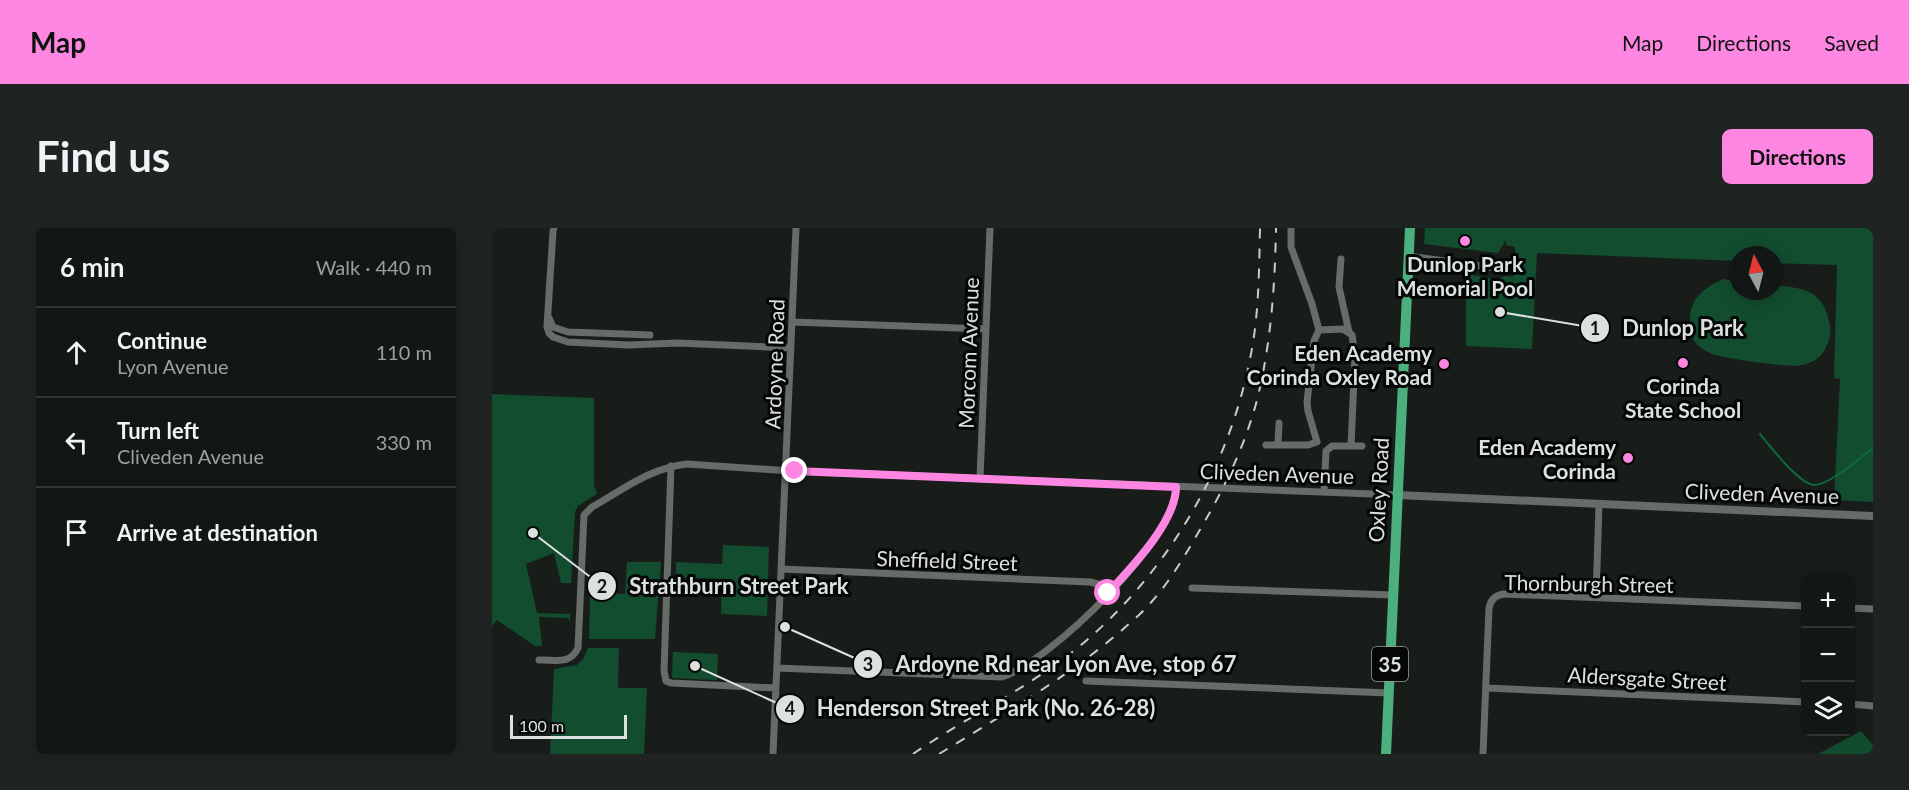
<!DOCTYPE html>
<html lang="en">
<head>
<meta charset="utf-8">
<style>
	body { margin:0; font-family:Lato,sans-serif; background:#1f2322; color:#f1f3f6 }
	.controls { position:absolute; right:18px; bottom:18px; display:grid; overflow:hidden; border-radius:9px; box-shadow:0 3px 15px #0003 }
	.controls button { width:54px; height:54px; display:grid; place-items:center; padding:0; border:0; border-bottom:2px solid #313534; background:#121614; color:#f1f3f6; font:30px sans-serif }
	.compass { position:absolute; left:1237px; top:18px; width:54px; height:54px; border-radius:50%; background:#121614; box-shadow:0 3px 15px #0003; rotate:353deg }
	.scale { position:absolute; left:18px; bottom:15px; width:117px; box-sizing:border-box; padding-left:6px; border:3px solid #dde1de; border-top:0; font-size:16px; line-height:21px; white-space:nowrap; color:#dde1de; -webkit-text-stroke:4px #050706; paint-order:stroke }
	.stop { position:absolute; width:18px; height:18px; margin:-14px; border:4px solid #fd86e2; border-radius:50%; background:#fff }
	.stop.end { background:#fd86e2; border-color:#fff; box-shadow:0 2px 6px #0008 }
	.list { margin:0; padding:0; list-style:none }
	h2 { display:flex; justify-content:space-between; align-items:center; height:78px; margin:0; padding:0 24px; font-size:26px }
	h2 small { font-size:20px; font-weight:400; color:#9c9fa0 }
	.list li { display:grid; grid-template-columns:39px 1fr auto; gap:18px; align-items:center; box-sizing:border-box; height:90px; padding:0 24px; border-top:2px solid #313534 }
	.list b { display:block; font-size:22px; white-space:nowrap }
	.list p { margin:0; font-size:20px; white-space:nowrap; color:#9c9fa0 }
	.list em { font-size:20px; font-style:normal; color:#9c9fa0 }
	.icon { flex:none; width:33px; height:33px; fill:none; stroke:currentColor; stroke-width:2; stroke-linecap:round; stroke-linejoin:round }
	.map { position:relative; flex:none; width:1381px; height:526px; overflow:hidden; border-radius:9px }
	header { display:flex; align-items:center; gap:36px; box-sizing:border-box; height:84px; padding:0 30px; background:#fd86e2; color:#111 }
	header strong { font-size:28px }
	nav { display:flex; gap:33px; margin-inline-start:auto; font-size:21px }
	.intro { display:flex; align-items:center; justify-content:space-between; box-sizing:border-box; height:144px; padding:0 36px }
	h1 { margin:0; font-size:42px }
	.button { padding:15px 27px; border-radius:9px; background:#fd86e2; color:#111; font-size:21px; font-weight:700 }
	main { display:flex; gap:36px; padding:0 36px }
	aside { flex:1; background:#121614; border-radius:9px; box-shadow:0 3px 15px #0003 }
	.map>svg:first-child { display:block }
</style>
</head>
<body>
<header>
<strong>Map</strong>
<nav><a>Map</a><a>Directions</a><a>Saved</a></nav>
</header>
<div class="intro"><h1>Find us</h1><a class="button">Directions</a></div>
<main>
<aside>
<h2>6 min<small>Walk · 440 m</small></h2>
<ul class="list">
<li><svg class="icon" aria-label="ahead" viewBox="0 0 24 24"><path d="M12 20V5M6 11l6-6 6 6"/></svg><div><b>Continue</b><p>Lyon Avenue</p></div><em>110 m</em></li>
<li><svg class="icon" aria-label="left" viewBox="0 0 24 24"><path d="M17 20v-9H6M10 6l-5 5 5 5"/></svg><div><b>Turn left</b><p>Cliveden Avenue</p></div><em>330 m</em></li>
<li><svg class="icon" aria-label="arrive" viewBox="0 0 24 24"><path d="M6 21V4h12l-3 4 3 4H6"/></svg><div><b>Arrive at destination</b></div></li>
</ul>
</aside>
<div class="map">
<svg width="1381" height="526" viewBox="0 0 1381 526">
	<rect width="100%" height="100%" fill="#181d1a"/>
	<!-- green -->
	<path fill="#124d2f" d="M 933,0 L 1381,0 L 1381,274 L 1342,272 L 1348,151 L 1342,150 L 1345,37 L 1282,35 L 1282,27 L 1246,27 L 1246,33 L 1045,25 L 1040,121 L 974,118 L 974,46 L 1005,51 L 1014,48 L 1021,49 L 1024,28 L 1023,19 L 1014,17 L 1014,12 L 1006,25 L 932,16 Z
		M 1231,51 L 1246,53 L 1246,63 L 1282,63 L 1282,57 C 1310,60 1330,61 1337,93 C 1340,104 1338,112 1332,123 C 1327,133 1312,138 1301,138 C 1288,138 1230,130 1220,126 C 1216,124 1211,122 1208,119 C 1202,115 1198,106 1198,99 C 1196,73 1208,62 1231,51 Z
		M 0,166 L 102,170 L 102,257 L 105,266 L 86,278 L 83,284 L 79,355 L 69,355 L 62,325 L 34,336 L 45,385 L 76,386 L 78,385 L 78,393 L 76,390 L 47,389 L 50,418 L 43,418 L 5,392 L 0,398 Z
		M 231,317 L 277,319 L 275,388 L 229,386 L 230,351 L 184,349 L 184,334 L 230,336 Z
		M 135,334 L 169,334 L 163,411 L 97,411 L 98,365 L 133,366 Z
		M 96,420 L 127,420 L 126,460 L 155,460 L 152,526 L 58,526 L 62,441 L 85,437 L 91,431 Z
		M 181,424 L 226,426 L 225,452 L 180,450 Z
		M 1369,503 L 1381,517 L 1381,526 L 1326,526 Z"/>
	<g fill="none" stroke-linecap="round" stroke-linejoin="round">
		<!-- stream -->
		<path stroke="#0d6a3f" stroke-width="2" d="M 1268,206 C 1278,218 1306,255 1322,257 C 1336,258 1369,229 1381,220"/>
		<!-- minor -->
		<path stroke="#666c68" stroke-width="7" d="M 62,0 L 61,3 L 55,99 L 57,105 L 61,109 L 76,114 L 136,117 L 186,115 L 299,120
			M 916,28 L 1019,42
			M 849,31 L 847,59 L 857,104
			M 57,90 L 61,99 L 76,104 L 158,107
			M 300,94 L 494,101
			M 827,102 L 851,101 L 860,107 L 863,128 L 859,218
			M 786,216 L 787,195
			M 774,217 L 816,217 L 825,214 L 816,183 L 815,174 L 822,113 L 827,102 L 820,76 L 799,19 L 799,0
			M 179,238 L 172,443 L 174,453 L 179,455 L 284,460
			M 488,251 L 498,0
			M 832,264 L 834,223 L 840,218 L 870,218
			M 289,341 L 598,354 L 606,356 L 616,365
			M 700,360 L 901,367
			M 1104,369 L 1107,277
			M 1358,380 L 1381,381
			M 47,432 C 63,431 77,438 86,420 L 92,287 L 100,279 C 132,261 158,240 195,236 L 298,243 L 905,267
			M 285,440 L 510,449 C 558,434 684,311 684,259
			M 594,453 L 897,465
			M 994,460 L 1314,474
			M 1358,476 L 1381,478
			M 281,526 L 304,0
			M 991,526 L 997,380 C 999,371 1003,368 1011,366 L 1314,378"/>
		<!-- tertiary -->
		<path stroke="#666c68" stroke-width="8" d="M 905,267 L 1381,288"/>
		<!-- primary -->
		<path stroke="#4caf7e" stroke-width="10" d="M 894,526 L 918,0"/>
		<!-- rail -->
		<path stroke="#c8ccc9" stroke-width="2" stroke-dasharray="10 10" stroke-linecap="butt" d="M 421,526 C 478,487 543,457 595,412 C 678,340 737,238 758,131 C 767,88 767,44 768,0
			M 447,526 C 517,483 588,442 648,386 C 672,363 690,333 706,305 C 731,263 753,218 765,172 C 779,116 783,57 784,0"/>
	</g>
	<g fill="none" stroke-linecap="round" stroke-linejoin="round">
		<!-- route -->
		<path stroke="#fd86e2" stroke-width="8" d="M 303,243 L 684,259 C 684,294 639,340 616,365"/>
	</g>
	<!-- markers -->
	<g fill="#fd86e2" stroke="#050706" stroke-width="2">
		<circle cx="973" cy="13" r="6"/>
		<circle cx="1191" cy="135" r="6"/>
		<circle cx="952" cy="136" r="6"/>
		<circle cx="1136" cy="230" r="6"/>
	</g>
	<g text-anchor="middle" dominant-baseline="central" stroke-width="6" stroke-linejoin="round" paint-order="stroke">
		<!-- shield labels -->
		<rect fill="#050706" stroke="#9ca09d" stroke-width="1.5" x="880" y="419" width="36" height="34" rx="4.5"/>
		<g font-size="20" font-weight="bold" fill="#dde1de">
			<text x="898" y="436">35</text>
		</g>
		<!-- poi labels -->
		<g font-size="21" font-weight="bold" fill="#dde1de" stroke="#050706">
			<text x="973" y="35">Dunlop Park<tspan x="973" dy="24">Memorial Pool</tspan></text>
			<text x="940" y="124" text-anchor="end">Eden Academy<tspan x="940" dy="24">Corinda Oxley Road</tspan></text>
			<text x="1191" y="157">Corinda<tspan x="1191" dy="24">State School</tspan></text>
			<text x="1124" y="218" text-anchor="end">Eden Academy<tspan x="1124" dy="24">Corinda</tspan></text>
		</g>
		<!-- street labels -->
		<g font-size="21" fill="#dde1de" stroke="#050706">
			<text transform="translate(476 125) rotate(-88)">Morcom Avenue</text>
			<text transform="translate(282 136) rotate(-88)">Ardoyne Road</text>
			<text transform="translate(785 245) rotate(2)">Cliveden Avenue</text>
			<text transform="translate(886 262) rotate(-87)">Oxley Road</text>
			<text transform="translate(1270 265) rotate(2)">Cliveden Avenue</text>
			<text transform="translate(455 332) rotate(2)">Sheffield Street</text>
			<text transform="translate(1097 355) rotate(1)">Thornburgh Street</text>
			<text transform="translate(1155 450) rotate(3)">Aldersgate Street</text>
		</g>
	</g>
	<!-- callouts -->
	<path fill="none" stroke="#dde1de" stroke-width="2" d="M1008 84L1103 100M41 305L110 358M293 399L376 436M203 438L298 481"/>
	<g fill="#dde1de" stroke="#050706" stroke-width="2">
		<circle cx="1008" cy="84" r="6"/>
		<circle cx="41" cy="305" r="6"/>
		<circle cx="293" cy="399" r="6"/>
		<circle cx="203" cy="438" r="6"/>
		<circle cx="1103" cy="100" r="15"/>
		<circle cx="110" cy="358" r="15"/>
		<circle cx="376" cy="436" r="15"/>
		<circle cx="298" cy="481" r="15"/>
	</g>
	<g font-size="18" text-anchor="middle" font-weight="bold" fill="#111">
		<text x="1103" y="107">1</text>
		<text x="110" y="365">2</text>
		<text x="376" y="443">3</text>
		<text x="298" y="487">4</text>
	</g>
	<g font-size="22" text-anchor="middle" font-weight="bold" fill="#dde1de" stroke="#050706" stroke-width="6" stroke-linejoin="round" paint-order="stroke">
		<text x="1191" y="108">Dunlop Park</text>
		<text x="247" y="366">Strathburn Street Park</text>
		<text x="574" y="444">Ardoyne Rd near Lyon Ave, stop 67</text>
		<text x="494" y="488">Henderson Street Park (No. 26-28)</text>
	</g>
</svg>
<div class="controls">
<button>+</button>
<button>−</button>
<button><svg class="icon" aria-label="layers" viewBox="0 0 24 24"><path d="M12 4l9 5-9 5-9-5zM3 14l9 5 9-5"/></svg></button>
</div>
<svg class="compass" viewBox="-18 -18 36 36"><path d="M0-13l5 13h-10z" fill="#e53935"/><path d="M0 13l5-13h-10z" fill="#9c9fa0"/></svg>
<div class="scale">100 m</div>
<div class="stop" style="left:616px;top:365px"></div>
<div class="stop end" style="left:303px;top:243px"></div>
</div>
</main>
</body>
</html>
